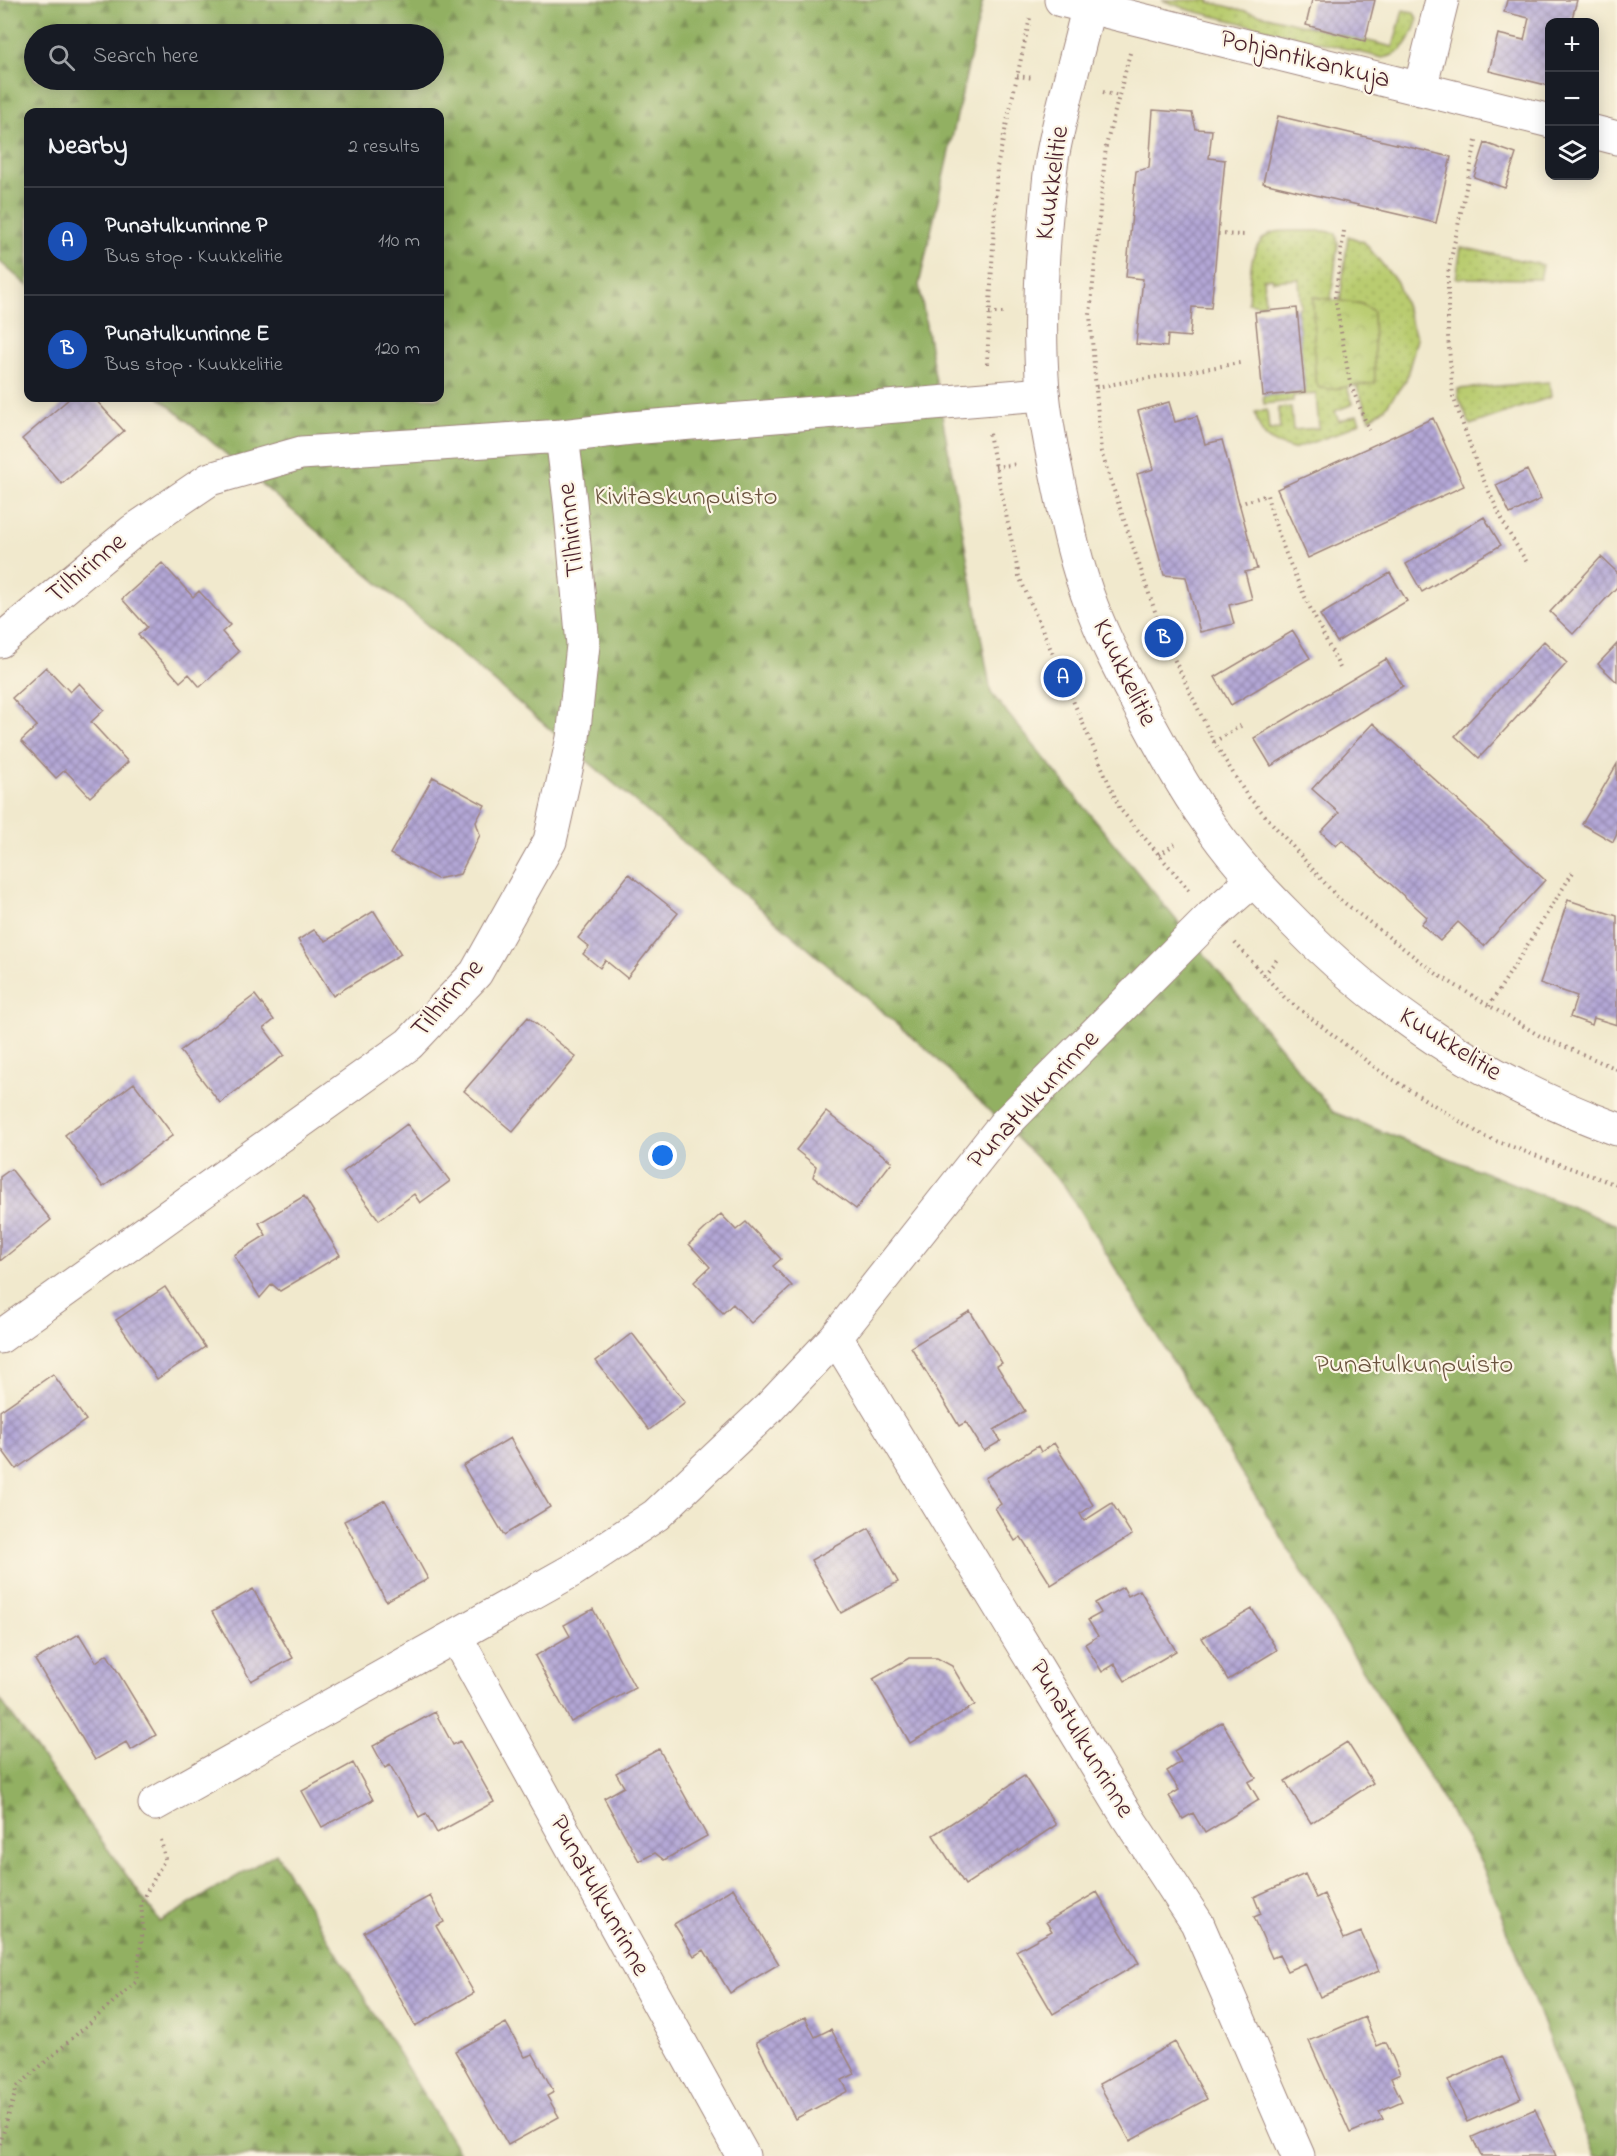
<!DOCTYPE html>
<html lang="en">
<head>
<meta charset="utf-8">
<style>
	body { margin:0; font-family:"Indie Flower",sans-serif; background:#20242c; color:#f1f3f6 }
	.controls { position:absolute; right:18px; top:18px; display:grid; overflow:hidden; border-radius:12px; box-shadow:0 3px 15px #0003 }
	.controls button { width:54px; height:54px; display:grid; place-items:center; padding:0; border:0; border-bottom:2px solid #363941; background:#171b24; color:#f1f3f6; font:30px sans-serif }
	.you { position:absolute; left:663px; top:1156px; width:21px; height:21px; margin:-15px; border:4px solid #fff; border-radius:50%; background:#1a73e8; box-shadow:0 0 0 9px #1a73e833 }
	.badge { display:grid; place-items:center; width:39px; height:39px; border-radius:50%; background:#d93025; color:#fff; font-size:20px; font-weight:700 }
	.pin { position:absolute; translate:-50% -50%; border:3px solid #fff; box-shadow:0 2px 6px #0006 }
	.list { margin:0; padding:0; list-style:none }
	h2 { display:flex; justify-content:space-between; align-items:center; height:78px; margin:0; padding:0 24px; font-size:26px }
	h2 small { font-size:20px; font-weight:400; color:#9ea1a6 }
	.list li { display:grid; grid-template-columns:39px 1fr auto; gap:18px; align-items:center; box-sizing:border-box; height:108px; padding:0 24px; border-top:2px solid #363941 }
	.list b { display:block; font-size:22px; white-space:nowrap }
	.list p { margin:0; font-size:20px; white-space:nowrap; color:#9ea1a6 }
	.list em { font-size:20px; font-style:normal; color:#9ea1a6 }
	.icon { flex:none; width:33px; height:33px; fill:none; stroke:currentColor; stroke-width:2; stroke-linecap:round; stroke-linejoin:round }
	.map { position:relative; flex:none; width:1617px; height:2156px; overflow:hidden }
	.search { position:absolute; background:#171b24; box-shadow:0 3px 15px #0003; left:24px; top:24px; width:420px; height:66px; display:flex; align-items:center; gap:15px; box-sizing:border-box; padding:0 21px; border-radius:33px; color:#9ea1a6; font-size:22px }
	.panel { position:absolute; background:#171b24; box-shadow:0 3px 15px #0003; left:24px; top:108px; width:420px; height:294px; border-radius:12px }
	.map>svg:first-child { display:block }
</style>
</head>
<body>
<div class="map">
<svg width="1617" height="2156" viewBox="0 0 1617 2156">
	<defs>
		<pattern id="grass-dots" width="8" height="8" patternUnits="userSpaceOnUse" patternTransform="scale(1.5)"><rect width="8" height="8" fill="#b9cc6f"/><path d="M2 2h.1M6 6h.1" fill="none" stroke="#a1af60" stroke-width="1.8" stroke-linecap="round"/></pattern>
		<pattern id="forest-firs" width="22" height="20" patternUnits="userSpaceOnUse" patternTransform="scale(1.5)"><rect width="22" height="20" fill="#92b062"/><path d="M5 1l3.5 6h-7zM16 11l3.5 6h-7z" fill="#798f51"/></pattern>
		<pattern id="park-crowns" width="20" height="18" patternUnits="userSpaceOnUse" patternTransform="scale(1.5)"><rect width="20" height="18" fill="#b9cc6f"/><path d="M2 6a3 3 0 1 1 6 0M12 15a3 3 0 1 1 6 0" fill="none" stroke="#a1af60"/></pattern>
		<pattern id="building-cross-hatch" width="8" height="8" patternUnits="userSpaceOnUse" patternTransform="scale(1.5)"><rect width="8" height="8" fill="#b3a7d6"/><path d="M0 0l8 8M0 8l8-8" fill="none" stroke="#9487ae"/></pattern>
	</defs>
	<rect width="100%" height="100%" fill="#fcf5e5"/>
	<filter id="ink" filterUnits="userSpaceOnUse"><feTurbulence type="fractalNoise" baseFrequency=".0167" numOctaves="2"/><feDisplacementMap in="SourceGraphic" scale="12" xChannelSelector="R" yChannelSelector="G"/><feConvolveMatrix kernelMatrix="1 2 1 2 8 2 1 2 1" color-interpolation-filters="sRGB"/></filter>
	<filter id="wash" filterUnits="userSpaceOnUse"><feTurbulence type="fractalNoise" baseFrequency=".008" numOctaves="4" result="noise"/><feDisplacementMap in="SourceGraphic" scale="24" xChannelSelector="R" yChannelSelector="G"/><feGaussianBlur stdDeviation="1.35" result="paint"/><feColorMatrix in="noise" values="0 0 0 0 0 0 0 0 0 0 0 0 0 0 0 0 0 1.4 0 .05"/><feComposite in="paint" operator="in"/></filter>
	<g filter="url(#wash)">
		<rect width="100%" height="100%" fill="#f1e9cd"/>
		<!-- grass -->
		<path fill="url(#grass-dots)" stroke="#82764d" stroke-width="1.5" d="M 1162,0 L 1209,0 L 1209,2 L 1393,47 L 1403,10 L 1413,12 L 1418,19 C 1411,39 1405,54 1383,58 L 1189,10 Z
			M 1291,231 L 1324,231 L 1336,233 L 1338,243 L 1331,300 L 1314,297 L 1332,389 L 1347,387 L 1353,404 L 1335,411 L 1339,421 L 1357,415 L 1360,422 L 1336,434 L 1293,449 C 1267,441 1261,439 1255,412 L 1267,410 L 1269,430 L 1280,429 L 1278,408 L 1291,407 L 1293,430 L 1319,428 L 1316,394 L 1293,396 L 1293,401 L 1264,404 L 1263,396 L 1305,392 L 1297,308 L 1301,307 L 1299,279 L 1273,281 L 1272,278 L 1263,279 L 1265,303 L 1259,305 L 1248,303 C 1250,282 1247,243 1272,233 C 1277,231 1285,231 1291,231 Z
			M 1348,236 L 1364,242 L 1397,282 L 1417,339 L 1406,380 L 1385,408 L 1370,419 L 1356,385 L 1375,382 L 1361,304 L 1340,301 Z
			M 1461,247 L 1543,265 L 1540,279 L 1456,278 Z
			M 1549,382 L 1551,397 L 1470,425 L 1458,396 L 1458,389 Z"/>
		<!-- forest -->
		<path fill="url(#forest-firs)" stroke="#6e6846" stroke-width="1.5" fill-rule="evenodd" d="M 0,0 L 983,0 L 919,285 L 991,693 L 1333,1112 L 1617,1225 L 1617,2156 L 1594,2156 L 1481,1862 L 1064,1185 L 931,1053 L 160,398 L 440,398 L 440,112 L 28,112 L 28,286 L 0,262 ZM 34,34 L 434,34 L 434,80 L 34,80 Z
			M 0,1699 L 160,1922 L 276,1853 L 461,2156 L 0,2156 Z"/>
		<!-- park -->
		<path fill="url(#park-crowns)" stroke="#82764d" stroke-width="1.5" d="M 1313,297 L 1362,304 L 1373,311 L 1375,383 L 1332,389 L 1319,388 L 1315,379 Z"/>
		<g id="blocks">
			<!-- building -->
			<path fill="url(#building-cross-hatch)" d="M 1312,0 L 1375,0 L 1365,41 L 1306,25 Z
				M 1507,0 L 1577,0 L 1571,22 L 1550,22 L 1550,86 L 1489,71 L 1498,34 L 1524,40 L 1529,18 L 1504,12 Z
				M 1153,110 L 1192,113 L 1196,129 L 1212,130 L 1209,158 L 1225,160 L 1211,308 L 1192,307 L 1190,337 L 1168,335 L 1167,347 L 1136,344 L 1143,279 L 1126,277 L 1136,171 L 1149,168 Z
				M 1278,116 L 1451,157 L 1436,223 L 1263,183 Z
				M 1485,143 L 1516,154 L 1505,188 L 1474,177 Z
				M 1297,308 L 1305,392 L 1263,396 L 1255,312 Z
				M 70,398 L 94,398 L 124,431 L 62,484 L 22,439 Z
				M 1169,402 L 1175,422 L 1197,416 L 1205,444 L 1222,440 L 1257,569 L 1245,572 L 1252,599 L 1229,605 L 1234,624 L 1200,632 L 1186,577 L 1164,575 L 1137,474 L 1154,469 L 1138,411 Z
				M 1433,418 L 1464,486 L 1308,558 L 1277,489 Z
				M 1527,470 L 1541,499 L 1510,514 L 1496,485 Z
				M 1484,517 L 1501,545 L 1422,592 L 1406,564 Z
				M 1601,557 L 1617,572 L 1617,587 L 1573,634 L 1550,612 Z
				M 162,563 L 193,597 L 199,591 L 230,625 L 222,632 L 239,652 L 200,687 L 189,674 L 180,682 L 138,635 L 147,627 L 122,599 Z
				M 1390,573 L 1407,601 L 1337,642 L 1320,615 Z
				M 1293,631 L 1310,658 L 1231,705 L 1215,677 Z
				M 1544,641 L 1567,663 L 1479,758 L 1455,736 Z
				M 1617,644 L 1617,682 L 1598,664 Z
				M 1386,659 L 1403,686 L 1271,766 L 1254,738 Z
				M 46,667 L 70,692 L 79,683 L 104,710 L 91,722 L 128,762 L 90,797 L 65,770 L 56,778 L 21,741 L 37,726 L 12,698 Z
				M 1373,723 L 1545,880 L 1484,946 L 1458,922 L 1440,941 L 1421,924 L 1427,917 L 1342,840 L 1336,846 L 1321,832 L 1339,813 L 1312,789 Z
				M 1617,764 L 1617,834 L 1613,842 L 1582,824 Z
				M 433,777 L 485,805 L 476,822 L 480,835 L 460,874 L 437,879 L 390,854 Z
				M 629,874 L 678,913 L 627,978 L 605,960 L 600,968 L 583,954 L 589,947 L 578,938 Z
				M 1568,900 L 1617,916 L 1617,1025 L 1594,1018 L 1592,1025 L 1570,1017 L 1577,996 L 1540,983 Z
				M 374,911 L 401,954 L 333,996 L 298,940 L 314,930 L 326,941 Z
				M 255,995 L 274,1020 L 264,1028 L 284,1055 L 220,1103 L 180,1051 Z
				M 528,1017 L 576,1057 L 513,1132 L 464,1091 Z
				M 134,1083 L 173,1135 L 103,1187 L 65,1135 Z
				M 826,1112 L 892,1162 L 856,1209 L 813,1177 L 816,1166 L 796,1150 Z
				M 407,1124 L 450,1181 L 420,1203 L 414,1194 L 379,1220 L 343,1172 Z
				M 11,1169 L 51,1220 L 0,1261 L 0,1177 Z
				M 304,1196 L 340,1255 L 280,1291 L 272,1284 L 260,1298 L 234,1255 L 266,1235 L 259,1223 Z
				M 721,1214 L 736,1230 L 746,1222 L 781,1259 L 773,1266 L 792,1286 L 751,1323 L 733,1304 L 723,1313 L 694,1282 L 710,1267 L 689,1244 Z
				M 165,1287 L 205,1347 L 157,1379 L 116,1320 Z
				M 970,1311 L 1002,1363 L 997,1366 L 1025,1411 L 994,1430 L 1001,1441 L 984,1451 L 966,1422 L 959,1426 L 911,1347 Z
				M 632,1333 L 685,1402 L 649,1430 L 596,1361 Z
				M 53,1374 L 86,1420 L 16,1469 L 0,1447 L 0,1411 Z
				M 510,1438 L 550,1507 L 504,1535 L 463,1466 Z
				M 1054,1443 L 1093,1505 L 1080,1514 L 1084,1521 L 1112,1503 L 1132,1535 L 1051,1585 L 1021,1537 L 1015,1541 L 995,1508 L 1001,1504 L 985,1478 L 1038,1446 L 1041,1452 Z
				M 385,1500 L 428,1579 L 386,1601 L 344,1521 Z
				M 869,1528 L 898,1582 L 841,1613 L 811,1560 Z
				M 1123,1587 L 1128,1596 L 1140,1590 L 1176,1651 L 1125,1681 L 1115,1664 L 1102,1672 L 1085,1644 L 1098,1636 L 1088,1620 L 1101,1613 L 1095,1603 Z
				M 253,1589 L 293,1658 L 251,1681 L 212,1612 Z
				M 593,1609 L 635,1688 L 571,1722 L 535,1656 L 570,1636 L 564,1625 Z
				M 1252,1609 L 1277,1650 L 1228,1680 L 1202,1638 Z
				M 79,1634 L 96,1662 L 107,1654 L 156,1735 L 131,1750 L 126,1742 L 95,1760 L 35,1660 Z
				M 909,1658 L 937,1658 L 952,1666 L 975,1705 L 910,1743 L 873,1679 Z
				M 435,1712 L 453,1745 L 460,1741 L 494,1802 L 437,1833 L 426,1813 L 419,1817 L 390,1765 L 385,1768 L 373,1746 Z
				M 1222,1722 L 1256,1778 L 1248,1782 L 1259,1800 L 1205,1833 L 1193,1813 L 1183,1819 L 1169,1796 L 1179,1790 L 1167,1771 L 1181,1762 L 1174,1751 Z
				M 1347,1742 L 1373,1783 L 1311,1823 L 1285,1781 Z
				M 659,1749 L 707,1836 L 664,1860 L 655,1853 L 639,1861 L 604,1798 L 624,1787 L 616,1773 Z
				M 353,1763 L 373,1800 L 322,1827 L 302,1791 Z
				M 1024,1776 L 1056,1825 L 965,1885 L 933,1835 Z
				M 1305,1874 L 1316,1898 L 1324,1894 L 1344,1939 L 1361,1932 L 1379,1971 L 1320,1997 L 1305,1963 L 1287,1971 L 1279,1955 L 1272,1958 L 1254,1917 L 1261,1914 L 1254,1897 Z
				M 733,1888 L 779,1964 L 730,1993 L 704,1950 L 694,1956 L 674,1924 Z
				M 1097,1892 L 1139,1963 L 1053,2014 L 1016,1951 L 1052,1931 L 1046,1922 Z
				M 430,1896 L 444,1922 L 436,1926 L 474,1993 L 415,2026 L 364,1932 Z
				M 805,2017 L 815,2037 L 831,2029 L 855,2074 L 842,2080 L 848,2091 L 795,2119 L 756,2042 Z
				M 1365,2017 L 1377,2046 L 1386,2042 L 1400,2074 L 1391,2078 L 1402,2101 L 1379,2111 L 1383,2119 L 1350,2133 L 1309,2041 Z
				M 506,2023 L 525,2057 L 533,2054 L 554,2092 L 547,2096 L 559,2117 L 508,2145 L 455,2051 Z
				M 1175,2042 L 1207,2099 L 1130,2141 L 1099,2084 Z
				M 1502,2056 L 1521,2098 L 1467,2122 L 1448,2080 Z
				M 1535,2109 L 1556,2156 L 1481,2156 L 1472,2137 Z"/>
		</g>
	</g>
	<g filter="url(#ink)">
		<use href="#blocks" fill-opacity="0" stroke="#9e847c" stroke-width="1.5"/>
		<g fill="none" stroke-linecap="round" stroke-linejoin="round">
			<!-- minor casing -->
			<g stroke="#9e847c" stroke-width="35">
				<path id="minor" d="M 1061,0 L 1550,121
					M 1420,89 L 1442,0
					M 1594,132 L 1617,138
					M 0,641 L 133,531 L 210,479 L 301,453 L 562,436 L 631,428 L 1043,394
					M 0,1337 L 409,1044 L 476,973 L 550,841 L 573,738 L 583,645 L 570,501 L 562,436
					M 836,1337 L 1127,1816 L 1197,1923 L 1298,2156
					M 456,1637 L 743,2156
					M 155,1804 L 573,1570 L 656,1515 L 769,1408 L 836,1337 L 1003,1126 L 1211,917 L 1253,880"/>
			</g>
			<!-- tertiary casing -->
			<g stroke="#9e847c" stroke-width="35">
				<path id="tertiary" d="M 1090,0 C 1079,49 1064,99 1054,148 C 1050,166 1049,185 1047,204 C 1041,266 1038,328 1043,391 C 1045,420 1052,451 1058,480 C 1067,523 1076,566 1092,607 C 1106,644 1125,679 1143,713 C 1163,750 1183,787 1207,821 C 1230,856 1259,887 1288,916 C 1382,1014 1490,1083 1617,1129"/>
			</g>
			<!-- path -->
			<path stroke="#9e847c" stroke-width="4" stroke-dasharray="1.5 4.5" stroke-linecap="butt" d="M 1130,53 L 1106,146 L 1090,315 L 1101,452 L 1164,638 L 1214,742 L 1246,794 L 1338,898 L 1438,975 L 1540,1036 L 1617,1069
				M 1017,76 L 1034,78
				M 1103,92 L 1119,96
				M 1476,141 L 1448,273 L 1448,336 L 1453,396 L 1478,468 L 1507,530 L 1528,564
				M 1344,231 L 1335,297 L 1350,383 L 1369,430
				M 1218,234 L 1246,235
				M 989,313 L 1006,313
				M 987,364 L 997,167 L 1030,18
				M 1096,387 L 1240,363
				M 989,434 L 1019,576 L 1120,809 L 1189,890
				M 995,467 L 1018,464
				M 1239,504 L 1267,495 C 1282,557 1313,613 1341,670
				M 1214,742 L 1244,724
				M 1159,855 L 1178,842
				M 1235,943 L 1285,998 L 1381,1072 L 1485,1137 L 1617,1185
				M 1264,975 L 1279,957
				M 1489,1006 L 1575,869
				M 0,2144 L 17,2087 L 136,1982 L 143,1929 L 141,1902 L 165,1859 L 161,1840"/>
			<!-- minor -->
			<use href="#minor" stroke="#fff" stroke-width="33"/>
			<!-- tertiary -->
			<use href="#tertiary" stroke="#fff" stroke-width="33"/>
		</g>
	</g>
	<g text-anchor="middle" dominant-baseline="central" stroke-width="4.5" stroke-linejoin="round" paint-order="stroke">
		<!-- street labels -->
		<g font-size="27" fill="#4a1f2b" stroke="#fcf5e5">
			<text transform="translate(1305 60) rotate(14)">Pohjantikankuja</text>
			<text transform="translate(1053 183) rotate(-82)">Kuukkelitie</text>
			<text transform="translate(572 530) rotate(-96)">Tilhirinne</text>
			<text transform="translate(87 569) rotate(-40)">Tilhirinne</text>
			<text transform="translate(1124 673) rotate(64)">Kuukkelitie</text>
			<text transform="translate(448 999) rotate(-49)">Tilhirinne</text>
			<text transform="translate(1450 1045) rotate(32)">Kuukkelitie</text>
			<text transform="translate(1034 1100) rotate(-47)">Punatulkunrinne</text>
			<text transform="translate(1081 1739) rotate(59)">Punatulkunrinne</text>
			<text transform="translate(599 1896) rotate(61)">Punatulkunrinne</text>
		</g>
		<!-- park labels -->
		<g font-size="27" fill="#6b533f" stroke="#fcf5e5">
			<text x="686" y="497">Kivitaskunpuisto</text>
			<text x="1414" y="1365">Punatulkunpuisto</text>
		</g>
	</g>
</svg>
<div class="controls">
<button>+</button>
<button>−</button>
<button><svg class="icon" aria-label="layers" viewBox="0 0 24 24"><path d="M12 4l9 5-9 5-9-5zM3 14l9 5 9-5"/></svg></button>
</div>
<div class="you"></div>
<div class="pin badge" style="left:1063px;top:678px;background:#1a4fb4">A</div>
<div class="pin badge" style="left:1164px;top:638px;background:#1a4fb4">B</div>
<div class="search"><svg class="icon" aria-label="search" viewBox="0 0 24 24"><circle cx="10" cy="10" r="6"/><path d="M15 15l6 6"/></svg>Search here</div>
<section class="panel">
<h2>Nearby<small>2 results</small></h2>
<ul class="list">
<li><span class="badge" style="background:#1a4fb4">A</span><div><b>Punatulkunrinne P</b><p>Bus stop · Kuukkelitie</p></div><em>110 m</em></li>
<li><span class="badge" style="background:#1a4fb4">B</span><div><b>Punatulkunrinne E</b><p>Bus stop · Kuukkelitie</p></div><em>120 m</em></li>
</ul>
</section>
</div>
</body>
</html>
